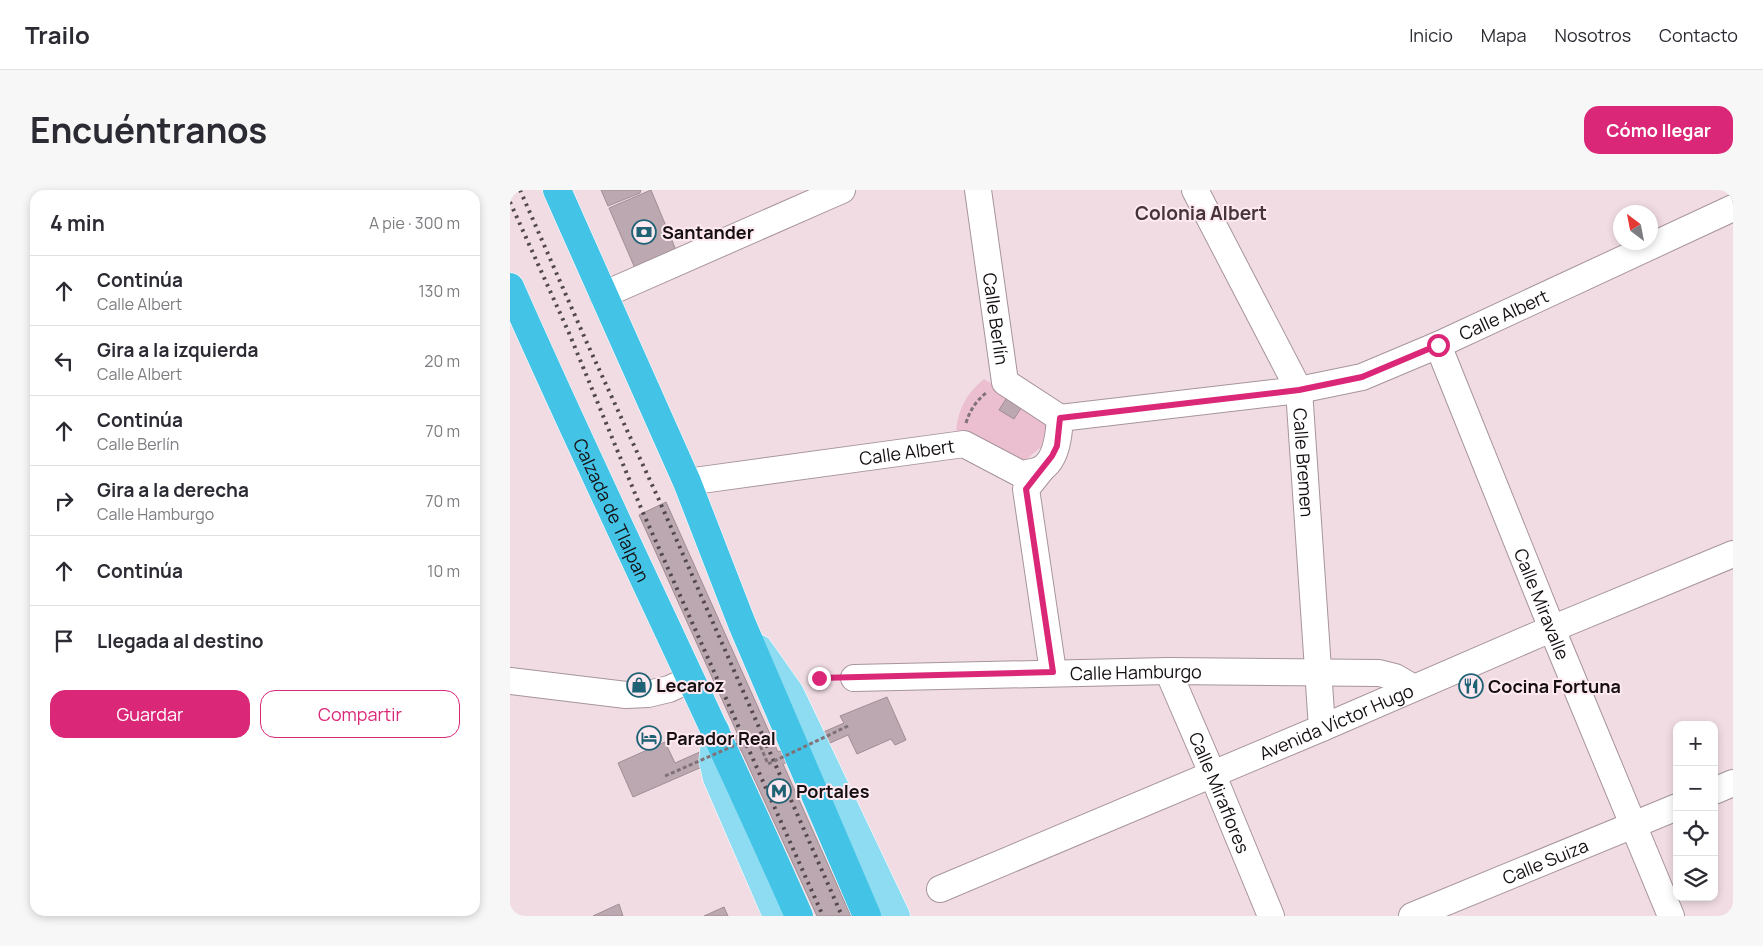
<!DOCTYPE html>
<html lang="es">
<head>
<meta charset="utf-8">
<style>
	body { margin:0; font-family:Manrope,sans-serif; background:#f7f7f7; color:#2b2b33 }
	.controls { position:absolute; right:15px; bottom:15px; display:grid; overflow:hidden; border-radius:10px; box-shadow:0 2px 8px #0003 }
	.controls button { width:45px; height:45px; display:grid; place-items:center; padding:0; border:0; border-bottom:1px solid #e1e1e2; background:#fff; color:#2b2b33; font:25px sans-serif }
	.compass { position:absolute; left:1103px; top:15px; width:45px; height:45px; border-radius:50%; background:#fff; box-shadow:0 2px 8px #0003; rotate:328deg }
	.stop { position:absolute; width:15px; height:15px; margin:-11px; border:4px solid #db2777; border-radius:50%; background:#fff }
	.stop.end { background:#db2777; border-color:#fff; box-shadow:0 1px 5px #0008 }
	.list { margin:0; padding:0; list-style:none }
	h2 { display:flex; justify-content:space-between; align-items:center; height:65px; margin:0; padding:0 20px; font-size:21px }
	h2 small { font-size:16px; font-weight:400; color:#7c7c81 }
	.list li { display:grid; grid-template-columns:32px 1fr auto; gap:15px; align-items:center; box-sizing:border-box; height:70px; padding:0 20px; border-top:1px solid #e1e1e2 }
	.list b { display:block; font-size:19px; white-space:nowrap }
	.list p { margin:0; font-size:16px; white-space:nowrap; color:#7c7c81 }
	.list em { font-size:16px; font-style:normal; color:#7c7c81 }
	.actions { display:flex; gap:10px; padding:15px 20px }
	.actions a { flex:1; padding:11px 0; border:1px solid #db2777; border-radius:15px; text-align:center; font-size:18px; color:#db2777 }
	.actions .main { background:#db2777; color:#fff }
	.icon { flex:none; width:28px; height:28px; fill:none; stroke:currentColor; stroke-width:2; stroke-linecap:round; stroke-linejoin:round }
	.map { position:relative; flex:none; width:1223px; height:726px; overflow:hidden; border-radius:15px }
	header { display:flex; align-items:center; gap:30px; box-sizing:border-box; height:70px; padding:0 25px; background:#fff; border-bottom:1px solid #e1e1e2 }
	header strong { font-size:24px }
	nav { display:flex; gap:28px; margin-inline-start:auto; font-size:18px }
	.intro { display:flex; align-items:center; justify-content:space-between; box-sizing:border-box; height:120px; padding:0 30px }
	h1 { margin:0; font-size:35px }
	.button { padding:12px 22px; border-radius:15px; background:#db2777; color:#fff; font-size:18px; font-weight:700 }
	main { display:flex; gap:30px; padding:0 30px }
	aside { flex:1; background:#fff; border-radius:15px; box-shadow:0 2px 8px #0003 }
	.map>svg:first-child { display:block }
</style>
</head>
<body>
<header>
<strong>Trailo</strong>
<nav><a>Inicio</a><a>Mapa</a><a>Nosotros</a><a>Contacto</a></nav>
</header>
<div class="intro"><h1>Encuéntranos</h1><a class="button">Cómo llegar</a></div>
<main>
<aside>
<h2>4 min<small>A pie · 300 m</small></h2>
<ul class="list">
<li><svg class="icon" aria-label="ahead" viewBox="0 0 24 24"><path d="M12 20V5M6 11l6-6 6 6"/></svg><div><b>Continúa</b><p>Calle Albert</p></div><em>130 m</em></li>
<li><svg class="icon" aria-label="left" viewBox="0 0 24 24"><path d="M17 20v-9H6M10 6l-5 5 5 5"/></svg><div><b>Gira a la izquierda</b><p>Calle Albert</p></div><em>20 m</em></li>
<li><svg class="icon" aria-label="ahead" viewBox="0 0 24 24"><path d="M12 20V5M6 11l6-6 6 6"/></svg><div><b>Continúa</b><p>Calle Berlín</p></div><em>70 m</em></li>
<li><svg class="icon" aria-label="right" viewBox="0 0 24 24"><path d="M7 20v-9h11M14 6l5 5-5 5"/></svg><div><b>Gira a la derecha</b><p>Calle Hamburgo</p></div><em>70 m</em></li>
<li><svg class="icon" aria-label="ahead" viewBox="0 0 24 24"><path d="M12 20V5M6 11l6-6 6 6"/></svg><div><b>Continúa</b></div><em>10 m</em></li>
<li><svg class="icon" aria-label="arrive" viewBox="0 0 24 24"><path d="M6 21V4h12l-3 4 3 4H6"/></svg><div><b>Llegada al destino</b></div></li>
</ul>
<div class="actions"><a class="main">Guardar</a><a>Compartir</a></div>
</aside>
<div class="map">
<svg width="1223" height="726" viewBox="0 0 1223 726">
	<rect width="100%" height="100%" fill="#f1dce4"/>
	<!-- green -->
	<path fill="#ebbed0" d="M 474,189 L 538,230 L 531,257 L 511,274 L 446,240 C 449,217 457,203 474,189 Z"/>
	<!-- building -->
	<path fill="#bca8b0" stroke="#a08d94" d="M 91,0 L 131,0 L 130,3 L 98,16 Z
		M 141,0 L 168,65 L 127,83 L 99,18 Z
		M 496,209 L 511,218 L 504,229 L 489,220 Z
		M 156,312 L 268,562 L 334,533 L 330,526 L 377,507 L 396,550 L 385,555 L 381,549 L 347,564 L 338,545 L 273,574 L 341,726 L 307,726 L 231,560 L 123,607 L 108,573 L 155,552 L 165,573 L 228,545 L 129,325 Z
		M 109,714 L 113,726 L 83,726 Z
		M 214,717 L 218,726 L 194,726 Z"/>
	<g fill="none" stroke-linecap="round" stroke-linejoin="round">
		<!-- minor casing -->
		<g stroke="#a7949c" stroke-width="28">
			<g id="minor">
				<path id="s1" d="M 468,0 L 495,192 L 550,228"/>
				<path id="s2" d="M 685,0 L 789,200 L 812,538"/>
				<path d="M 93,105 L 332,0"/>
				<path id="s3" d="M 928,155 L 1049,456 L 1161,726"/>
				<path d="M 532,279 L 516,299 L 543,482"/>
				<path id="s4" d="M 177,292 L 454,254 L 511,284 C 517,283 526,282 531,279 C 547,270 549,244 550,228 L 789,200 L 852,187 L 928,155 L 1223,18"/>
				<path id="s5" d="M 658,481 L 702,583 L 761,726"/>
				<path id="s6" d="M 344,488 L 658,481 L 869,483 L 885,487 L 904,498"/>
				<path d="M 0,491 L 116,505 L 138,504 L 159,499 L 181,489"/>
				<path d="M 1204,601 L 1223,593"/>
				<path id="s7" d="M 430,699 L 812,538 L 1027,445 L 1223,364"/>
				<path id="s8" d="M 902,726 L 1167,617"/>
			</g>
		</g>
		<!-- major casing -->
		<g stroke="#fff" stroke-width="29">
			<path id="major" d="M 249,459 L 280,503 L 386,726
				M 206,541 L 203,571 L 207,588 L 267,726"/>
		</g>
		<!-- highway casing -->
		<g stroke="#fff" stroke-width="29">
			<g id="highway">
				<path d="M 47,0 L 177,292 L 232,434 L 357,726"/>
				<path id="s9" d="M 0,97 C 93,308 196,515 289,726"/>
			</g>
		</g>
		<!-- path -->
		<path stroke="#807378" stroke-width="3" stroke-dasharray="4 2.5" stroke-linecap="butt" d="M 456,233 C 460,220 466,211 477,202
			M 301,493 L 309,488 L 323,488"/>
		<!-- minor -->
		<use href="#minor" stroke="#fff" stroke-width="26"/>
		<!-- major -->
		<use href="#major" stroke="#8edcf1" stroke-width="28"/>
		<!-- highway -->
		<use href="#highway" stroke="#43c4e7" stroke-width="28"/>
		<!-- rail -->
		<path stroke="#53494c" stroke-width="4" stroke-dasharray="2.5 5" stroke-linecap="butt" d="M 10,0 L 77,153 L 149,310 L 332,726
			M 0,12 L 59,143 L 131,318 L 313,726"/>
		<!-- path-bridge -->
		<path stroke="#807378" stroke-width="3" stroke-dasharray="4 2.5" stroke-linecap="butt" d="M 155,586 L 246,546 L 258,574 L 338,536"/>
	</g>
	<g fill="none" stroke-linecap="round" stroke-linejoin="round">
		<!-- route -->
		<path stroke="#db2777" stroke-width="6" d="M 309,488 L 543,482 L 516,299 L 542,266 L 547,256 L 550,228 L 789,200 L 852,187 L 928,155"/>
	</g>
	<!-- icons -->
	<defs>
		<g id="bank-ring" transform="scale(1.25)"><circle r="9.5" fill="#fee9f1" stroke="#1e6274" stroke-width="1.5"/><path d="M-6-4H6V4H-6ZM0-2.3a2.3 2.3 0 1 0 0 4.6a2.3 2.3 0 1 0 0-4.6Z" fill="#1e6274"/></g>
		<g id="shop-ring" transform="scale(1.25)"><circle r="9.5" fill="#fee9f1" stroke="#1e6274" stroke-width="1.5"/><path d="M-5-2.5h2.3a2.7 3.5 0 0 1 5.4 0H5L5.5 6h-11ZM-1.5-2.5h3a1.5 2.3 0 0 0-3 0Z" fill="#1e6274"/></g>
		<g id="restaurant-ring" transform="scale(1.25)"><circle r="9.5" fill="#fee9f1" stroke="#1e6274" stroke-width="1.5"/><path d="M-5-6h1v4h1v-4h1v4h1v-4h1v5L-1.5 .5V6h-2V.5L-5-1ZM5-6V6H3V1.5H1.5Q1.5-4 5-6Z" fill="#1e6274"/></g>
		<g id="hotel-ring" transform="scale(1.25)"><circle r="9.5" fill="#fee9f1" stroke="#1e6274" stroke-width="1.5"/><path d="M-6-4.5h1.5V1H6V5H4.5V3h-9V5H-6ZM-4 0a1.8 1.8 0 1 1 3.6 0ZM.5 0V-2.5h3Q6-2.5 6 0Z" fill="#1e6274"/></g>
		<g id="metro-ring" transform="scale(1.25)"><circle r="9.5" fill="#fee9f1" stroke="#1e6274" stroke-width="1.5"/><path d="M-5.5 5V-5H-3L0 0L3-5H5.5V5H3V-.5L0 4L-3-.5V5Z" fill="#1e6274"/></g>
	</defs>
	<g fill-rule="evenodd">
		<use href="#bank-ring" x="134" y="42"/>
		<use href="#shop-ring" x="129" y="495"/>
		<use href="#restaurant-ring" x="961" y="496"/>
		<use href="#hotel-ring" x="139" y="548"/>
		<use href="#metro-ring" x="269" y="601"/>
	</g>
	<g text-anchor="middle" dominant-baseline="central" stroke-width="4" stroke-linejoin="round" paint-order="stroke">
		<!-- poi labels -->
		<g font-size="18" font-weight="bold" fill="#150f11" stroke="#fee9f1" text-anchor="start">
			<text x="152" y="42">Santander</text>
			<text x="146" y="495">Lecaroz</text>
			<text x="978" y="496">Cocina Fortuna</text>
			<text x="156" y="548">Parador Real</text>
			<text x="286" y="601">Portales</text>
		</g>
		<!-- street labels -->
		<g font-size="18" fill="#150f11" stroke="#fee9f1">
			<text stroke="none"><textPath href="#s4" startOffset="881">Calle Albert</textPath></text>
			<text stroke="none"><textPath href="#s1" startOffset="130">Calle Berlín</textPath></text>
			<text stroke="none"><textPath href="#s4" startOffset="222">Calle Albert</textPath></text>
			<text stroke="none"><textPath href="#s2" startOffset="298">Calle Bremen</textPath></text>
			<text stroke="none"><textPath href="#s9" startOffset="245">Calzada de Tlalpan</textPath></text>
			<text stroke="none"><textPath href="#s3" startOffset="279">Calle Miravalle</textPath></text>
			<text stroke="none"><textPath href="#s6" startOffset="282">Calle Hamburgo</textPath></text>
			<text stroke="none"><textPath href="#s7" startOffset="430">Avenida Víctor Hugo</textPath></text>
			<text stroke="none"><textPath href="#s5" startOffset="132">Calle Miraflores</textPath></text>
			<text stroke="none"><textPath href="#s8" startOffset="144">Calle Suiza</textPath></text>
		</g>
		<!-- neighbourhood labels -->
		<g font-size="19" font-weight="bold" fill="#45353b" stroke="#fee9f1">
			<text x="691" y="23">Colonia Albert</text>
		</g>
	</g>
</svg>
<div class="controls">
<button>+</button>
<button>−</button>
<button><svg class="icon" aria-label="locate" viewBox="0 0 24 24"><circle cx="12" cy="12" r="6"/><path d="M12 2v4M12 18v4M2 12h4M18 12h4"/></svg></button>
<button><svg class="icon" aria-label="layers" viewBox="0 0 24 24"><path d="M12 4l9 5-9 5-9-5zM3 14l9 5 9-5"/></svg></button>
</div>
<svg class="compass" viewBox="-18 -18 36 36"><path d="M0-13l5 13h-10z" fill="#e53935"/><path d="M0 13l5-13h-10z" fill="#7c7c81"/></svg>
<div class="stop" style="left:928px;top:155px"></div>
<div class="stop end" style="left:309px;top:488px"></div>
</div>
</main>
</body>
</html>
